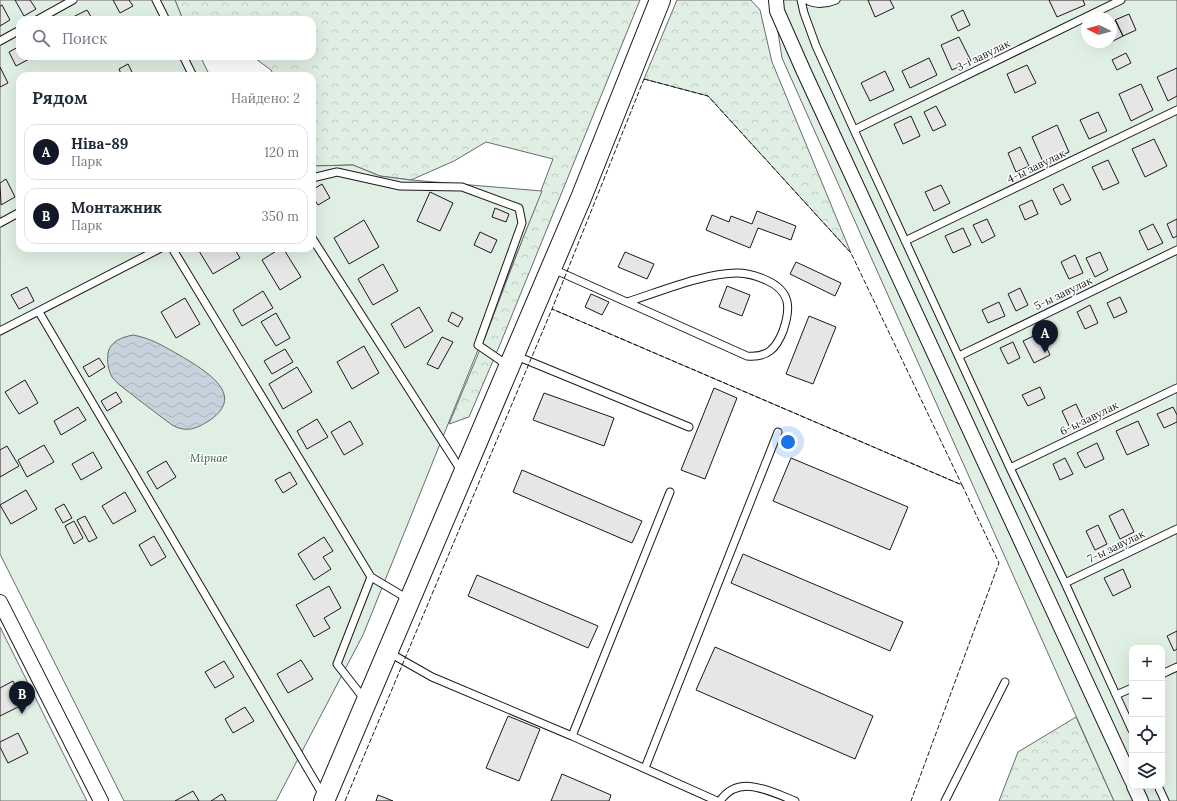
<!DOCTYPE html>
<html lang="ru">
<head>
<meta charset="utf-8">
<style>
	body { margin:0; font-family:Lora,serif; background:#f6f6f7; color:#1f2937 }
	.controls { position:absolute; right:12px; bottom:12px; display:grid; overflow:hidden; border-radius:8px; box-shadow:0 4px 16px #0002 }
	.controls button { width:36px; height:36px; display:grid; place-items:center; padding:0; border:0; border-bottom:1px solid #e0e1e3; background:#fff; color:#1f2937; font:20px sans-serif }
	.compass { position:absolute; left:1081px; top:12px; width:36px; height:36px; border-radius:50%; background:#fff; box-shadow:0 4px 16px #0002; rotate:275deg }
	.you { position:absolute; left:788px; top:442px; width:14px; height:14px; margin:-10px; border:3px solid #fff; border-radius:50%; background:#1a73e8; box-shadow:0 0 0 6px #1a73e833 }
	.badge { display:grid; place-items:center; width:26px; height:26px; border-radius:50%; background:#111827; color:#fff; font-size:13px; font-weight:700 }
	.pin { position:absolute; translate:-50% -33px; filter:drop-shadow(0 1px 2px #0008) }
	.pin::after { content:''; position:absolute; top:21px; width:14px; height:12px; background:inherit; clip-path:polygon(0 0,100% 0,50% 100%) }
	.list { margin:0; padding:0; list-style:none }
	h2 { display:flex; justify-content:space-between; align-items:center; height:52px; margin:0; padding:0 16px; font-size:17px }
	h2 small { font-size:13px; font-weight:400; color:#747a83 }
	.list li { display:grid; grid-template-columns:26px 1fr auto; gap:12px; align-items:center; box-sizing:border-box; height:56px; margin:0 8px 8px; padding:0 8px; border:1px solid #e0e1e3; border-radius:12px }
	.list b { display:block; font-size:15px; white-space:nowrap }
	.list p { margin:0; font-size:13px; white-space:nowrap; color:#747a83 }
	.list em { font-size:13px; font-style:normal; color:#747a83 }
	.icon { flex:none; width:22px; height:22px; fill:none; stroke:currentColor; stroke-width:2; stroke-linecap:round; stroke-linejoin:round }
	.map { position:relative; flex:none; width:1177px; height:801px; overflow:hidden }
	.search { position:absolute; background:#fff; box-shadow:0 4px 16px #0002; left:16px; top:16px; width:300px; height:44px; display:flex; align-items:center; gap:10px; box-sizing:border-box; padding:0 14px; border-radius:12px; color:#747a83; font-size:15px }
	.panel { position:absolute; background:#fff; box-shadow:0 4px 16px #0002; left:16px; top:72px; width:300px; height:180px; border-radius:12px }
	.map>svg:first-child { display:block }
</style>
</head>
<body>
<div class="map">
<svg width="1177" height="801" viewBox="0 0 1177 801">
	<defs>
		<pattern id="forest-crowns" width="20" height="18" patternUnits="userSpaceOnUse"><rect width="20" height="18" fill="#e0efe3"/><path d="M2 6a3 3 0 1 1 6 0M12 15a3 3 0 1 1 6 0" fill="none" stroke="#c0ccc2"/></pattern>
		<pattern id="water-waves" width="16" height="10" patternUnits="userSpaceOnUse"><rect width="16" height="10" fill="#c6d2dc"/><path d="M0 5q4-4 8 0t8 0" fill="none" stroke="#aab4bc"/></pattern>
	</defs>
	<rect width="100%" height="100%" fill="#fff"/>
	<!-- forest -->
	<path fill="url(#forest-crowns)" stroke="#6a6a6a" d="M 175,0 L 640,0 L 501,342 L 469,417 L 449,424 L 486,335 L 553,159 L 486,142 L 454,161 L 411,180 L 380,176 L 353,165 L 312,166 L 312,76 L 274,76 L 271,70 L 252,56 L 312,56 L 312,20 L 183,20 Z
		M 677,0 L 751,0 L 760,10 L 772,62 L 851,253 L 708,96 L 644,79 Z
		M 1076,717 L 1114,801 L 999,801 L 1018,752 Z"/>
	<!-- garden -->
	<path fill="#e0efe3" stroke="#6a6a6a" fill-rule="evenodd" d="M 0,0 L 175,0 L 183,20 L 20,20 L 20,56 L 200,56 L 210,76 L 20,76 L 20,248 L 312,248 L 312,166 L 353,165 L 380,176 L 411,180 L 542,191 L 363,635 L 276,801 L 124,801 L 0,554 Z
		M 773,0 L 1177,0 L 1177,801 L 1114,801 L 782,58 ZM 1087,18 L 1111,18 L 1111,42 L 1087,42 ZM 1132,648 L 1162,648 L 1162,786 L 1132,786 Z
		M 0,627 L 87,801 L 0,801 Z"/>
	<!-- water -->
	<path fill="url(#water-waves)" stroke="#6a6a6a" d="M 133,335 C 151,338 165,347 181,356 C 206,371 249,396 207,422 C 194,430 185,432 172,425 C 160,416 148,407 135,397 C 128,391 118,385 112,377 C 108,370 107,362 108,353 C 110,341 123,337 133,335 Z"/>
	<!-- building -->
	<path fill="#e6e6e6" stroke="#1a1a1a" d="M 15,0 L 30,0 L 36,9 L 24,16 Z
		M 113,0 L 129,0 L 133,6 L 120,13 Z
		M 868,0 L 890,0 L 894,8 L 875,17 Z
		M 1049,0 L 1083,0 L 1085,5 L 1057,17 Z
		M 2,5 L 10,20 L 0,26 L 0,6 Z
		M 87,10 L 93,20 L 75,20 L 73,17 Z
		M 963,10 L 970,25 L 958,31 L 951,16 Z
		M 1129,14 L 1136,30 L 1123,36 L 1115,20 Z
		M 1116,21 L 1123,36 L 1111,42 L 1111,23 Z
		M 959,37 L 971,61 L 952,70 L 941,45 Z
		M 20,46 L 20,56 L 33,57 L 16,66 L 9,52 Z
		M 1126,53 L 1131,63 L 1117,70 L 1112,60 Z
		M 929,58 L 937,75 L 910,88 L 902,71 Z
		M 128,64 L 134,76 L 122,76 L 119,69 Z
		M 1027,65 L 1036,83 L 1015,93 L 1007,74 Z
		M 0,67 L 8,83 L 0,87 Z
		M 1177,68 L 1177,96 L 1168,101 L 1157,77 Z
		M 885,71 L 894,90 L 870,101 L 861,83 Z
		M 1141,84 L 1153,110 L 1131,121 L 1119,94 Z
		M 936,106 L 946,125 L 933,131 L 924,112 Z
		M 1098,112 L 1107,131 L 1089,139 L 1080,120 Z
		M 911,116 L 920,136 L 903,144 L 894,124 Z
		M 1057,125 L 1069,152 L 1044,164 L 1032,137 Z
		M 1154,139 L 1167,166 L 1145,177 L 1132,149 Z
		M 1020,147 L 1029,166 L 1016,172 L 1008,153 Z
		M 1108,160 L 1119,183 L 1103,190 L 1092,167 Z
		M 6,179 L 15,197 L 1,205 L 0,183 Z
		M 322,184 L 330,198 L 318,205 L 312,196 L 312,190 Z
		M 1063,184 L 1071,200 L 1061,205 L 1053,189 Z
		M 941,185 L 950,203 L 934,211 L 925,192 Z
		M 430,192 L 453,203 L 440,231 L 417,221 Z
		M 1032,200 L 1038,214 L 1025,220 L 1019,206 Z
		M 495,208 L 509,214 L 506,222 L 492,217 Z
		M 757,211 L 796,226 L 791,240 L 758,228 L 750,248 L 706,230 L 712,215 L 729,222 L 731,216 L 752,224 Z
		M 987,219 L 995,236 L 982,243 L 973,225 Z
		M 1177,219 L 1177,236 L 1173,238 L 1167,224 Z
		M 364,220 L 379,247 L 349,264 L 334,238 Z
		M 1153,224 L 1163,243 L 1148,250 L 1139,231 Z
		M 963,228 L 971,245 L 953,253 L 945,236 Z
		M 480,232 L 497,240 L 491,253 L 474,245 Z
		M 204,248 L 234,248 L 240,258 L 213,274 L 199,251 Z
		M 281,248 L 283,248 L 301,277 L 280,290 L 262,260 Z
		M 625,252 L 654,264 L 647,279 L 618,267 Z
		M 1100,252 L 1108,270 L 1095,277 L 1086,258 Z
		M 1075,255 L 1083,273 L 1069,279 L 1061,262 Z
		M 796,262 L 841,283 L 835,296 L 790,274 Z
		M 383,264 L 398,291 L 373,305 L 358,279 Z
		M 727,286 L 750,295 L 742,316 L 719,307 Z
		M 27,287 L 34,301 L 19,309 L 11,295 Z
		M 1020,288 L 1028,305 L 1016,311 L 1008,294 Z
		M 263,291 L 273,308 L 242,326 L 233,310 Z
		M 591,294 L 609,302 L 602,315 L 585,307 Z
		M 1120,297 L 1127,312 L 1114,318 L 1107,303 Z
		M 185,298 L 200,324 L 176,338 L 161,312 Z
		M 999,302 L 1005,316 L 988,323 L 982,310 Z
		M 1090,305 L 1098,323 L 1085,329 L 1077,312 Z
		M 419,307 L 433,331 L 405,348 L 391,324 Z
		M 452,312 L 463,318 L 458,327 L 448,321 Z
		M 276,313 L 290,338 L 276,346 L 261,322 Z
		M 809,316 L 836,327 L 813,384 L 786,374 Z
		M 1040,333 L 1050,355 L 1034,363 L 1023,341 Z
		M 442,337 L 453,342 L 438,369 L 427,364 Z
		M 1013,342 L 1020,358 L 1008,364 L 1000,348 Z
		M 364,346 L 379,373 L 352,389 L 337,362 Z
		M 285,349 L 293,362 L 272,374 L 264,361 Z
		M 99,358 L 105,367 L 89,377 L 83,367 Z
		M 297,367 L 312,392 L 283,409 L 269,384 Z
		M 25,380 L 38,403 L 19,414 L 5,392 Z
		M 1040,387 L 1045,398 L 1028,406 L 1022,395 Z
		M 714,388 L 737,398 L 705,479 L 681,470 Z
		M 116,392 L 122,402 L 107,411 L 101,401 Z
		M 544,393 L 614,418 L 604,446 L 533,420 Z
		M 1076,404 L 1084,421 L 1070,428 L 1062,411 Z
		M 78,407 L 86,420 L 61,435 L 54,421 Z
		M 1173,407 L 1177,415 L 1177,422 L 1164,428 L 1157,414 Z
		M 317,419 L 328,437 L 307,449 L 297,431 Z
		M 350,421 L 363,444 L 344,455 L 331,432 Z
		M 1138,421 L 1149,445 L 1127,455 L 1116,431 Z
		M 1097,443 L 1104,459 L 1085,468 L 1077,453 Z
		M 44,445 L 54,462 L 27,477 L 18,460 Z
		M 7,446 L 19,466 L 0,477 L 0,450 Z
		M 93,452 L 102,468 L 81,480 L 72,464 Z
		M 791,458 L 908,507 L 890,550 L 773,501 Z
		M 1065,458 L 1073,474 L 1060,480 L 1053,464 Z
		M 166,461 L 176,477 L 157,489 L 147,472 Z
		M 522,470 L 642,521 L 632,543 L 513,492 Z
		M 290,472 L 297,484 L 283,493 L 275,480 Z
		M 26,490 L 37,509 L 11,524 L 0,505 Z
		M 125,492 L 136,511 L 113,524 L 102,506 Z
		M 64,504 L 72,518 L 63,523 L 55,509 Z
		M 1123,509 L 1134,532 L 1120,539 L 1109,516 Z
		M 85,516 L 97,538 L 89,542 L 77,520 Z
		M 74,521 L 83,538 L 74,544 L 65,526 Z
		M 1098,525 L 1107,544 L 1095,550 L 1086,531 Z
		M 154,536 L 166,557 L 151,566 L 139,545 Z
		M 324,537 L 333,551 L 323,557 L 331,569 L 314,580 L 298,554 Z
		M 743,554 L 903,622 L 890,651 L 731,583 Z
		M 1123,569 L 1131,587 L 1113,596 L 1104,578 Z
		M 477,575 L 598,626 L 588,648 L 468,596 Z
		M 329,586 L 341,608 L 324,618 L 330,628 L 314,637 L 296,605 Z
		M 1177,631 L 1177,649 L 1174,651 L 1167,636 Z
		M 715,647 L 873,716 L 855,759 L 696,690 Z
		M 301,660 L 313,679 L 288,693 L 277,674 Z
		M 224,661 L 234,677 L 215,688 L 205,672 Z
		M 13,681 L 24,704 L 0,716 L 0,688 Z
		M 245,707 L 254,721 L 233,733 L 225,719 Z
		M 508,716 L 540,729 L 519,781 L 486,768 Z
		M 18,733 L 28,753 L 8,763 L 0,747 L 0,742 Z
		M 562,774 L 611,795 L 609,801 L 551,801 Z
		M 193,791 L 199,801 L 175,801 Z
		M 222,794 L 226,801 L 211,801 Z
		M 378,795 L 393,801 L 376,801 Z"/>
	<g fill="none" stroke-linecap="round" stroke-linejoin="round">
		<!-- lane casing -->
		<g stroke="#1a1a1a" stroke-width="9">
			<path id="lane" d="M 156,0 L 166,20
				M 801,0 L 804,13 L 816,46 L 854,130 L 1010,468 L 1065,583 L 1132,730
				M 807,0 C 815,5 827,4 836,0
				M 37,20 L 73,0
				M 0,41 L 20,30
				M 183,56 L 193,76
				M 854,130 L 1121,0
				M 312,178 L 337,172 L 400,186 L 462,187 L 519,208 L 522,223 L 478,345 L 500,360 L 507,368
				M 0,223 L 20,212
				M 312,238 L 462,472
				M 905,241 L 1177,110
				M 172,248 L 371,577 L 408,599
				M 553,269 L 747,356 C 767,358 776,349 783,331 C 791,308 791,291 766,280 C 757,276 747,273 737,273 C 704,273 659,292 627,302
				M 39,312 L 323,795
				M 0,331 L 161,248
				M 514,355 L 689,427
				M 959,356 L 1177,250
				M 1010,468 L 1177,388
				M 1065,583 L 1177,529
				M 388,652 L 432,677 L 572,736 L 717,801
				M 1162,674 L 1177,667
				M 1116,695 L 1132,688
				M 365,700 L 337,664 L 371,577
				M 572,736 L 670,492
				M 645,768 L 778,432
				M 1158,786 L 1165,801
				M 720,801 C 739,773 771,792 795,801
				M 945,801 L 1005,682"/>
		</g>
		<!-- street casing -->
		<g stroke="#1a1a1a" stroke-width="16">
			<path id="street" d="M 776,0 L 777,11 L 804,72 L 1132,781
				M 0,602 L 101,801
				M 1134,786 L 1141,801"/>
		</g>
		<!-- secondary casing -->
		<g stroke="#1a1a1a" stroke-width="22">
			<path id="secondary" d="M 324,801 L 581,198 L 660,0"/>
		</g>
		<!-- lane -->
		<use href="#lane" stroke="#fff" stroke-width="7"/>
		<!-- street -->
		<use href="#street" stroke="#fff" stroke-width="14"/>
		<!-- secondary -->
		<use href="#secondary" stroke="#fff" stroke-width="20"/>
		<!-- fence -->
		<path stroke="#1a1a1a" stroke-width="1" stroke-dasharray="5 2" stroke-linecap="butt" d="M 644,79 L 708,96 L 851,253 L 962,485 L 552,309 Z
			M 345,801 L 552,309 L 962,485 L 999,563 L 911,801"/>
	</g>
	<g text-anchor="middle" dominant-baseline="central" stroke-width="3" stroke-linejoin="round" paint-order="stroke">
		<!-- street labels -->
		<g font-size="11" fill="#1a1a1a" stroke="#fff">
			<text transform="translate(983 55) rotate(-26)">3-і завулак</text>
			<text transform="translate(1036 166) rotate(-26)">4-ы завулак</text>
			<text transform="translate(1063 293) rotate(-26)">5-ы завулак</text>
			<text transform="translate(1089 418) rotate(-26)">6-ы завулак</text>
			<text transform="translate(1116 546) rotate(-26)">7-ы завулак</text>
		</g>
		<!-- park labels -->
		<g font-size="11" font-style="italic" fill="#2b5a34" stroke="#fff">
			<text x="209" y="458">Мірнае</text>
		</g>
	</g>
</svg>
<div class="controls">
<button>+</button>
<button>−</button>
<button><svg class="icon" aria-label="locate" viewBox="0 0 24 24"><circle cx="12" cy="12" r="6"/><path d="M12 2v4M12 18v4M2 12h4M18 12h4"/></svg></button>
<button><svg class="icon" aria-label="layers" viewBox="0 0 24 24"><path d="M12 4l9 5-9 5-9-5zM3 14l9 5 9-5"/></svg></button>
</div>
<svg class="compass" viewBox="-18 -18 36 36"><path d="M0-13l5 13h-10z" fill="#e53935"/><path d="M0 13l5-13h-10z" fill="#747a83"/></svg>
<div class="you"></div>
<div class="pin badge" style="left:1045px;top:353px">A</div>
<div class="pin badge" style="left:22px;top:714px">B</div>
<div class="search"><svg class="icon" aria-label="search" viewBox="0 0 24 24"><circle cx="10" cy="10" r="6"/><path d="M15 15l6 6"/></svg>Поиск</div>
<section class="panel">
<h2>Рядом<small>Найдено: 2</small></h2>
<ul class="list">
<li><span class="badge">A</span><div><b>Ніва-89</b><p>Парк</p></div><em>120 m</em></li>
<li><span class="badge">B</span><div><b>Монтажник</b><p>Парк</p></div><em>350 m</em></li>
</ul>
</section>
</div>
</body>
</html>
